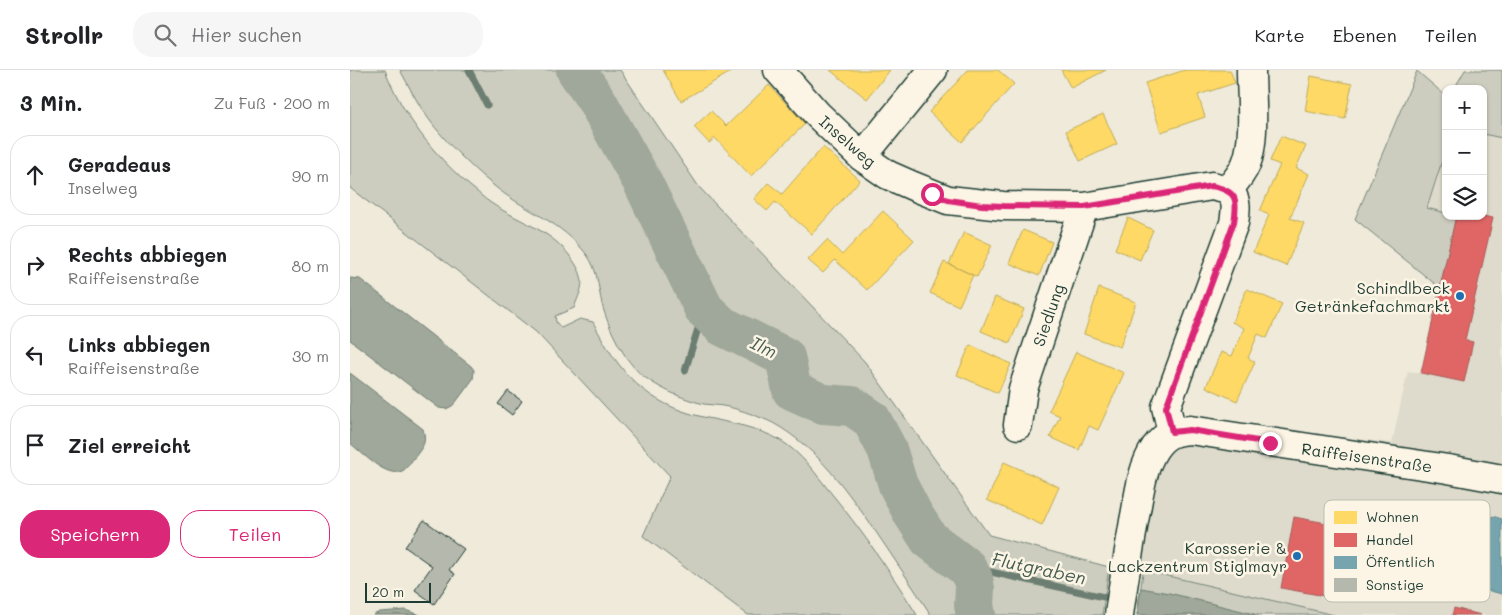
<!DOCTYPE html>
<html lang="de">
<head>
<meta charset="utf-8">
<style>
	body { margin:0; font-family:Mali,sans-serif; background:#f6f6f6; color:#202124 }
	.controls { position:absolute; right:15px; top:15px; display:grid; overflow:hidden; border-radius:10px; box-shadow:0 1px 4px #0004 }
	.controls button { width:45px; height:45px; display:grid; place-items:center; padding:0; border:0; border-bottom:1px solid #e0e0e0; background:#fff; color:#202124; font:25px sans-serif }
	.scale { position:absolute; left:15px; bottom:12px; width:66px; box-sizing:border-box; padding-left:5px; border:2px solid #1f3d34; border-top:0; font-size:14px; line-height:18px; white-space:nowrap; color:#1f3d34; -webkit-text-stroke:4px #fcf5e5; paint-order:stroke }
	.stop { position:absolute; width:15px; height:15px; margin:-11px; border:4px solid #db2777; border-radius:50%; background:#fff }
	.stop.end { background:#db2777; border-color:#fff; box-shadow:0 1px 5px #0008 }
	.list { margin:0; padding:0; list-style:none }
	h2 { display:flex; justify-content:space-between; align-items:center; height:65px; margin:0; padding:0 20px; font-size:21px }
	h2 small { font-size:16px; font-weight:400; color:#757577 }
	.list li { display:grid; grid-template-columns:32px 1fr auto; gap:15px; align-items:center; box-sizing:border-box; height:80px; margin:0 10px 10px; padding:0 10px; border:1px solid #e0e0e0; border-radius:20px }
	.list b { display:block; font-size:19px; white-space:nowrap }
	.list p { margin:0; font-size:16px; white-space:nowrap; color:#757577 }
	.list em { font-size:16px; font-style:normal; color:#757577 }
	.actions { display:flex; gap:10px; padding:15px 20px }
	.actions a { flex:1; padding:11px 0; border:1px solid #db2777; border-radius:20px; text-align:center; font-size:18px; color:#db2777 }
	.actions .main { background:#db2777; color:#fff }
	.icon { flex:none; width:28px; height:28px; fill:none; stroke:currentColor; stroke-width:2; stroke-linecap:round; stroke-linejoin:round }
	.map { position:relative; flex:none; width:1152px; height:545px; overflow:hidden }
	header { display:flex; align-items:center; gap:30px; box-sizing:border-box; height:70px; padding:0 25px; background:#fff; border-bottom:1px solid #e0e0e0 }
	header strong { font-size:24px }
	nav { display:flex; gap:28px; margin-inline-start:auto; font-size:18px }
	.search { width:350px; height:45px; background:#f6f6f6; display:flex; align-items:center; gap:12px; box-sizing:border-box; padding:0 18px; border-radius:20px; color:#757577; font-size:19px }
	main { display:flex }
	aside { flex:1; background:#fff }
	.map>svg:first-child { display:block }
</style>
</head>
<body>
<header>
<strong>Strollr</strong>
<div class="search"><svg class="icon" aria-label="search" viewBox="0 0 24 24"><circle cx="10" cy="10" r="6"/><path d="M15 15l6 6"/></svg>Hier suchen</div>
<nav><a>Karte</a><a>Ebenen</a><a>Teilen</a></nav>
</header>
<main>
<aside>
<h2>3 Min.<small>Zu Fuß · 200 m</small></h2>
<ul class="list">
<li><svg class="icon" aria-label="ahead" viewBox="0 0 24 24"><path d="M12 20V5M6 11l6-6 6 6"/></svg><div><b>Geradeaus</b><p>Inselweg</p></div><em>90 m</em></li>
<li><svg class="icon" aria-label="right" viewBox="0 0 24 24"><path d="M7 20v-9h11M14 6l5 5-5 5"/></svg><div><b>Rechts abbiegen</b><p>Raiffeisenstraße</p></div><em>80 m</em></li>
<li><svg class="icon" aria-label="left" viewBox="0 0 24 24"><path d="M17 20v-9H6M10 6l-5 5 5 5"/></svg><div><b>Links abbiegen</b><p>Raiffeisenstraße</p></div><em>30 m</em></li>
<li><svg class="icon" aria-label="arrive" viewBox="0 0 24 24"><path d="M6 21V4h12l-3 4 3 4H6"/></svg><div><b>Ziel erreicht</b></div></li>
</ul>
<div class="actions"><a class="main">Speichern</a><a>Teilen</a></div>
</aside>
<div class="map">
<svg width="1152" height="545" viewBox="0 0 1152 545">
	<rect width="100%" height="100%" fill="#efeada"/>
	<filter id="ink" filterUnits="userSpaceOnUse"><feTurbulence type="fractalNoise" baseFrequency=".02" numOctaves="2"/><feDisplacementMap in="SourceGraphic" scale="10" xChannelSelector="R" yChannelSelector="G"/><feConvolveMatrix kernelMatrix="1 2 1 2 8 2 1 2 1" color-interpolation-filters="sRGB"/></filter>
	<g filter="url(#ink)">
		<!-- built -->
		<path fill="#dedbcc" d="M 1133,62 L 1152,67 L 1152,545 L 984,545 L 805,503 L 776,499 L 796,395 L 851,351 L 1042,373 L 1058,301 L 1071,303 L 1133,146 Z
			M 1096,82 L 1096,143 L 1077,139 L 1092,91 Z"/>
		<!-- green -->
		<path fill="#cccdbf" stroke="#76857a" d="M 0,0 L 35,0 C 53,46 83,84 120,116 C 127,121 133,128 141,133 C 172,154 205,160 226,195 C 237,213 230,221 224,238 L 205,246 L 206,252 L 211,258 L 230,249 L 243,252 C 269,303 296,334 353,347 C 380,353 409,357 433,372 C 451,384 464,401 477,418 C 510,458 540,501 567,545 L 398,545 L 293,466 L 320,406 L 186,262 L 0,118 Z
			M 50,0 L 270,0 L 349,117 L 515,292 L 639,465 L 759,497 L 752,545 L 581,545 C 563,517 545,490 526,462 C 497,421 468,378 423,353 C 413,348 389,339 378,337 C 370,335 362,335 354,334 C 333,329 310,319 293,306 C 274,291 258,257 252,234 C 248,217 248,200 237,185 C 211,151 179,143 148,119 C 125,101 95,72 78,48 C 67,33 59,16 50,0 Z
			M 1115,0 L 1152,0 L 1152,68 L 1133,64 L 1133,19 L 1104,19 Z
			M 1067,1 L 1096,26 L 1096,82 L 1092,91 L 1077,138 L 1096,143 L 1096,146 L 1106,146 L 1090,218 L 1005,149 Z
			M 793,502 L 805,503 L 984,545 L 787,545 Z"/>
		<!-- water -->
		<path fill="#9fa89a" stroke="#6c7d71" d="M 0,208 L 10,209 L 121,296 L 124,300 L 123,309 L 106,332 L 102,336 L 96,339 L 89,338 L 0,270 Z
			M 0,303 L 73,359 C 77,373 73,376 65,387 C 61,391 57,399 52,401 C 37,409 11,382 0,373 Z
			M 791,518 L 819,523 L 908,545 L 787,545 Z
			M 55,540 L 70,545 L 23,545 L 30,542 Z"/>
		<!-- homes -->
		<path fill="#ffd966" stroke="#bcaa57" d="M 313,0 L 384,0 L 331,31 Z
			M 480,0 L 540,0 L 517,29 Z
			M 618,0 L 648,0 L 664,14 L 612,72 L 579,42 Z
			M 711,0 L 756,0 L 721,18 Z
			M 835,0 L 880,0 L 885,13 L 848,25 L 855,47 L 811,62 L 795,13 Z
			M 961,6 L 1002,14 L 995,49 L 955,41 Z
			M 419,15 L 455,54 L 401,106 L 365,68 L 359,73 L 344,57 L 361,41 L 376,56 Z
			M 753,44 L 767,74 L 730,91 L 716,61 Z
			M 931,66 L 956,76 L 946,98 L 959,104 L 940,148 L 954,153 L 936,196 L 903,182 L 919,145 L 910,141 L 930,95 L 920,91 Z
			M 473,77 L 510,110 L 462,164 L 425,132 L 417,141 L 404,129 L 418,113 L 432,124 Z
			M 533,141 L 564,170 L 517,220 L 485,190 L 473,203 L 458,190 L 477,170 L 492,185 Z
			M 778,148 L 803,160 L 790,190 L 765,179 Z
			M 673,160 L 702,172 L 689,206 L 659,193 Z
			M 614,162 L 642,175 L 627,207 L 599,194 Z
			M 594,192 L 623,205 L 609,236 L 580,223 Z
			M 749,218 L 786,232 L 770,277 L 734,264 Z
			M 897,219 L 932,234 L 917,268 L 908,264 L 898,288 L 905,292 L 887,331 L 856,317 L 871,282 L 882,286 L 894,258 L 882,252 Z
			M 645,227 L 674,239 L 660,273 L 631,261 Z
			M 620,275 L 661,294 L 648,323 L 607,305 Z
			M 726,282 L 774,303 L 748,360 L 739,356 L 729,380 L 700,367 L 710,346 L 699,341 Z
			M 654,392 L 709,417 L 692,455 L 637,430 Z"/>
		<!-- shops -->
		<path fill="#e06666" stroke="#a65a57" d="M 1106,146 L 1133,146 L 1143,148 L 1115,270 L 1123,272 L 1114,312 L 1071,303 Z
			M 1018,437 L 1090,450 L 1076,523 L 1006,511 L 1002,531 L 931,518 L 944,447 L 1014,460 Z
			M 1104,538 L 1131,545 L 1102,545 Z"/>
		<!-- public -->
		<path fill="#76a5af" stroke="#5c868a" d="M 1142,446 L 1152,449 L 1152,524 L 1125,517 Z"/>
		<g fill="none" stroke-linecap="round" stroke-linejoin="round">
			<!-- stream -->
			<path stroke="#6c7d71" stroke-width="7" d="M 119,0 L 137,35
				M 335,301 L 354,239
				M 617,498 L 641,502 L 754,527"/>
			<!-- river -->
			<path stroke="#9fa89a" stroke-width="40" d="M 226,0 L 247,31 L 293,113 L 354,239 L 372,256 L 435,287 L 442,320 L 473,334 L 502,336 L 521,349 L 537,379 L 548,415 L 563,444 L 579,469 L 617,498 L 623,509 L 625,519 L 624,535 L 626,545"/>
		</g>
		<!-- building -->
		<path fill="#b5b9ad" stroke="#1f3d34" d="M 158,321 L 172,331 L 162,345 L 148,334 Z
			M 74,450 L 114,479 L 99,500 L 105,504 L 84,534 L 65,520 L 82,496 L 55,477 Z"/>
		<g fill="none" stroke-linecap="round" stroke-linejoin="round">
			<!-- minor casing -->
			<g stroke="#1f3d34" stroke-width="31">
				<path id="minor" d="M 428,0 L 468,45 L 512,87 L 538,105 L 563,116 L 598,130 L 653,136 L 734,137 L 862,116 L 878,120
					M 512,87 L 583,0
					M 878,120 C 885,112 892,104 896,94 C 906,70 901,27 901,0
					M 668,355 L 673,319 L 734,137
					M 822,362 L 816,337 L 884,153 C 886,140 888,129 878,120
					M 769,545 C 773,513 779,482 784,451 C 789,427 791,399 805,378 C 815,364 824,361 840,360 L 1098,399 L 1152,409"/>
			</g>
			<!-- minor -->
			<use href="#minor" stroke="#fcf5e5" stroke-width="28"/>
		</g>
	</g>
	<g fill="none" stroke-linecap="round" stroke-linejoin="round" filter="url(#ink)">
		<!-- route -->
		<path stroke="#db2777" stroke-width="6" d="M 582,124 L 598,130 L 632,135 L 653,136 L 734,137 L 862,116 C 887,121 888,129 884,152 L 816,337 L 822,362 L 840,360 L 920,373"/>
	</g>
	<!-- markers -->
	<g fill="#1f6fb2" stroke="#fcf5e5" stroke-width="2">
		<circle cx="1110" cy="226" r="5"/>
		<circle cx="947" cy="486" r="5"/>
	</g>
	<g text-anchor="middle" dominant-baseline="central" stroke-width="5" stroke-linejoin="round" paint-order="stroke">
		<!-- street labels -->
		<g font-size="16" fill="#1f3d34" stroke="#fcf5e5">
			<text transform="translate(498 71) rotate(41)">Inselweg</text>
			<text transform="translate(698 245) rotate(-71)">Siedlung</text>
			<text transform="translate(1017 387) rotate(8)">Raiffeisenstraße</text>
		</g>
		<!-- poi labels -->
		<g font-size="16" fill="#1f3d34" stroke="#fcf5e5" text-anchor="end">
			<text x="1100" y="217">Schindlbeck<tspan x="1100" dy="18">Getränkefachmarkt</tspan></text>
			<text x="937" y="477">Karosserie &amp;<tspan x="937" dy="18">Lackzentrum Stiglmayr</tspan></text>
		</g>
		<!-- water labels -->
		<g font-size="18" font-style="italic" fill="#455d53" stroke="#fcf5e5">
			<text transform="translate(414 277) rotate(26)">Ilm</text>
			<text transform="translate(689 498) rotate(12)">Flutgraben</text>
		</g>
	</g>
	<!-- legend -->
	<rect x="974" y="430" width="166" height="102" rx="8" fill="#fcf5e5" stroke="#babeb0" stroke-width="1"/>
	<rect x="984" y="441" width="23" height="13" fill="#ffd966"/>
	<rect x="984" y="463" width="23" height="14" fill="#e06666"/>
	<rect x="984" y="486" width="23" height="13" fill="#76a5af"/>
	<rect x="984" y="508" width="23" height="14" fill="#b5b9ad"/>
	<g font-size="14" fill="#1f3d34">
		<text x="1016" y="452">Wohnen</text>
		<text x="1016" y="475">Handel</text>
		<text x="1016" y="497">Öffentlich</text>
		<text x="1016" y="520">Sonstige</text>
	</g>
</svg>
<div class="controls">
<button>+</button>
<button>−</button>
<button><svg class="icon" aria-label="layers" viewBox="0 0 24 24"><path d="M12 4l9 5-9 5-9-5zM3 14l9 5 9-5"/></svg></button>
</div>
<div class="scale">20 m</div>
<div class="stop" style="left:582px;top:124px"></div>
<div class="stop end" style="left:920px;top:373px"></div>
</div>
</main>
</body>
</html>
